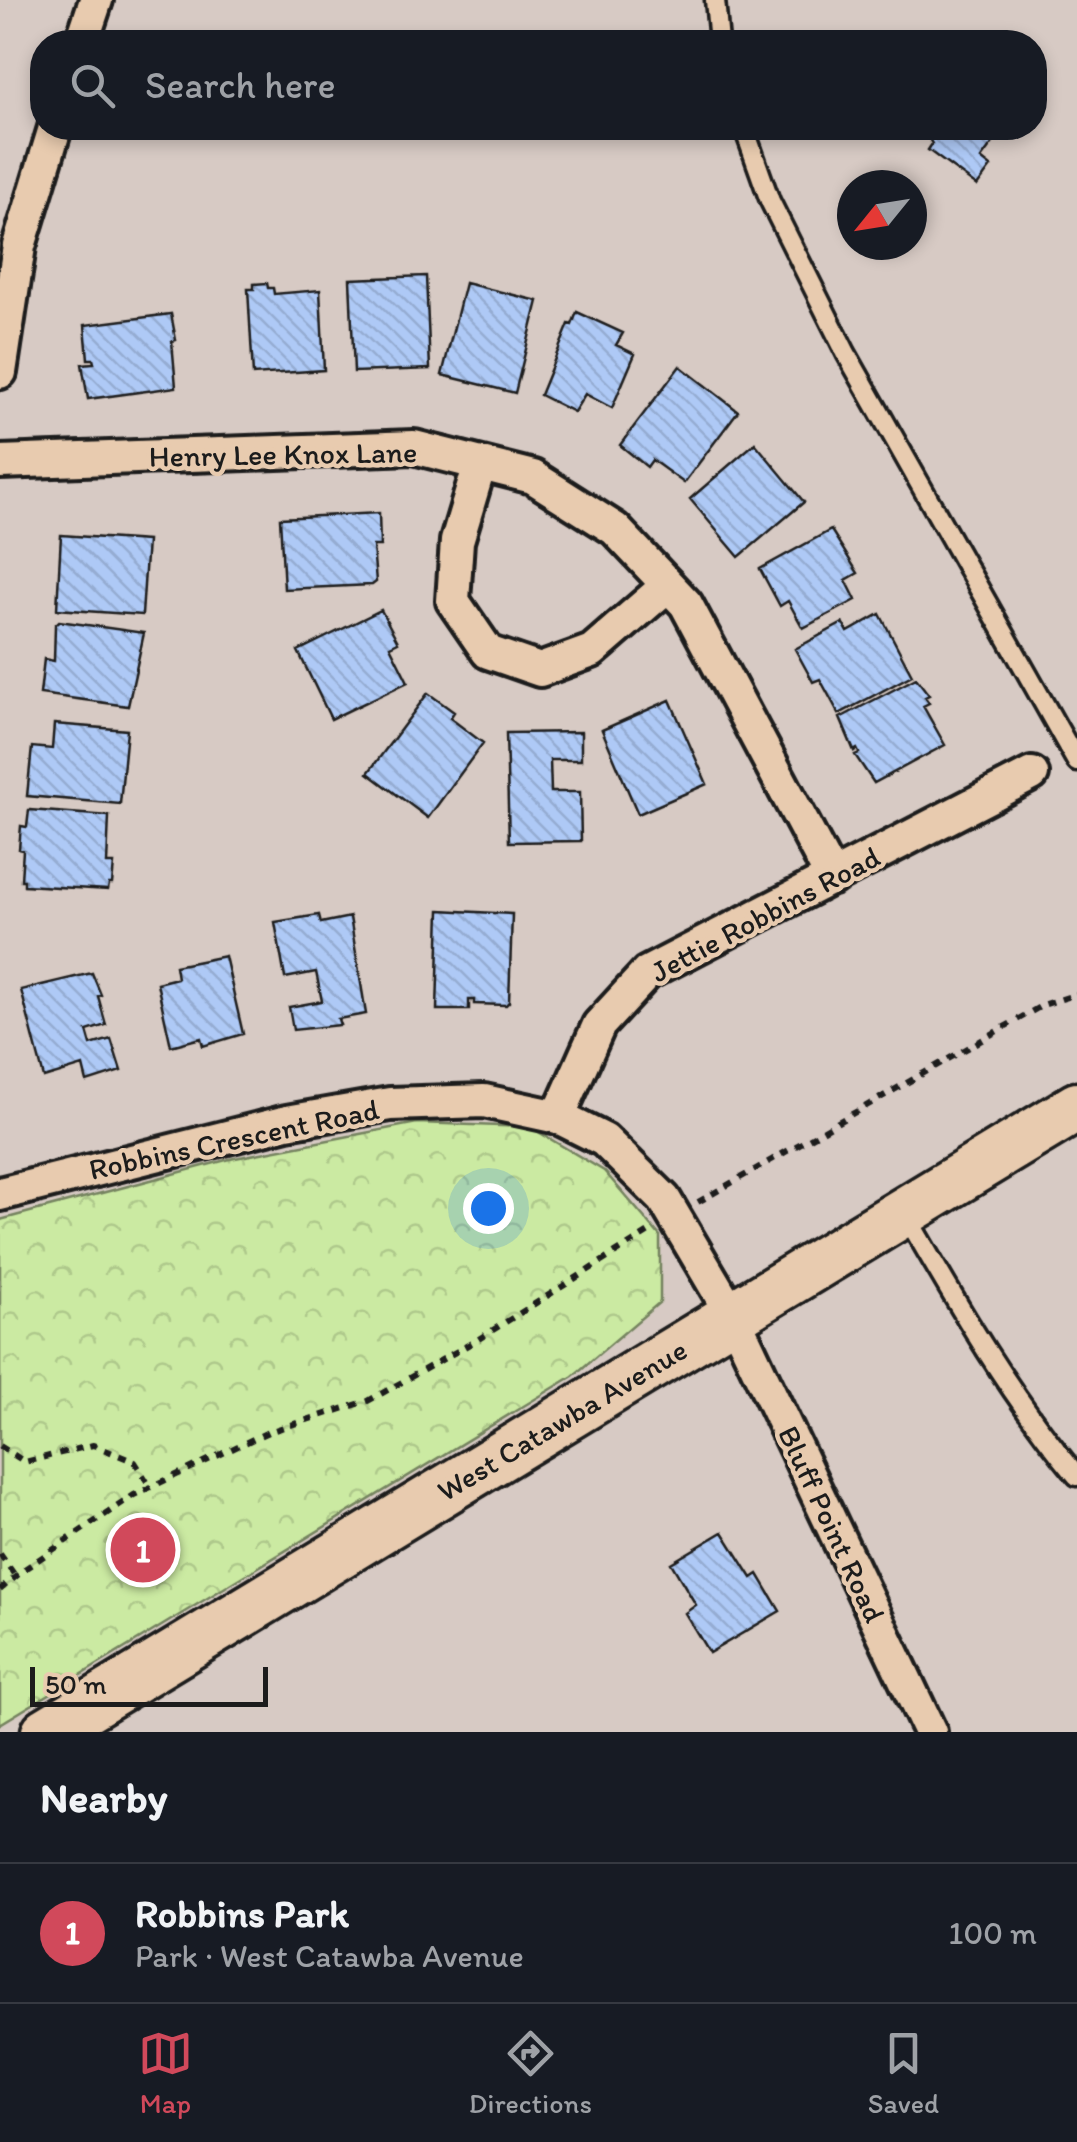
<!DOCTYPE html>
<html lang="en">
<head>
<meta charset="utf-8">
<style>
	body { margin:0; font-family:Itim,sans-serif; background:#20242c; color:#f1f3f6 }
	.compass { position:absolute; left:837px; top:170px; width:90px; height:90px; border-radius:50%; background:#171b24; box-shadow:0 5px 15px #0003; rotate:240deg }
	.scale { position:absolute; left:30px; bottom:25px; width:238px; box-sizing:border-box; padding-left:10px; border:5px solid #1c1c1c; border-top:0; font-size:28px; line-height:35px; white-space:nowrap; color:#1c1c1c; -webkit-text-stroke:8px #e8cbaf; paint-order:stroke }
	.you { position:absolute; left:488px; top:1208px; width:35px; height:35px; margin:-25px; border:8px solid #fff; border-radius:50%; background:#1a73e8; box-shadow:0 0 0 15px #1a73e833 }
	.badge { display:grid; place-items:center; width:65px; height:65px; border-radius:50%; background:#d1495b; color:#fff; font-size:32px; font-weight:700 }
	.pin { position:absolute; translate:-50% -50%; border:5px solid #fff; box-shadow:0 2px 10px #0006 }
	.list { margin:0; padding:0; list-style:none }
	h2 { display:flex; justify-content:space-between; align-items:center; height:130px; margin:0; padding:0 40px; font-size:42px }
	h2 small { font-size:32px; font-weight:400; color:#9ea1a6 }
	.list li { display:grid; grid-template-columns:65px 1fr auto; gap:30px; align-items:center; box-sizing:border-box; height:140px; padding:0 40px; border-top:2px solid #363941 }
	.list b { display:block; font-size:38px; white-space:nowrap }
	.list p { margin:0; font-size:32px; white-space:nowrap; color:#9ea1a6 }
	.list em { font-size:32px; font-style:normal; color:#9ea1a6 }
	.icon { flex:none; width:55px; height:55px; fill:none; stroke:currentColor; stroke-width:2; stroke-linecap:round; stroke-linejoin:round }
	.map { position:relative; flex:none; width:1077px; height:1732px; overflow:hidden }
	.search { position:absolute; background:#171b24; box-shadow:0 5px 15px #0003; left:30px; right:30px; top:30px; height:110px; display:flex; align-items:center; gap:25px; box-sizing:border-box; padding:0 35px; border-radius:40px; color:#9ea1a6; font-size:38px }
	.sheet { height:270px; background:#171b24 }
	nav { display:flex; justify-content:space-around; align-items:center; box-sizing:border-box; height:140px; border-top:2px solid #363941; background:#171b24; font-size:28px; color:#9ea1a6 }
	nav a { display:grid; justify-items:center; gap:5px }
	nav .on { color:#d1495b }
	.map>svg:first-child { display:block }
</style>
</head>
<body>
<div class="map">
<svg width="1077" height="1732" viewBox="0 0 1077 1732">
	<defs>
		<pattern id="forest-crowns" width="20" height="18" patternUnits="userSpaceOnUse" patternTransform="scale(2.5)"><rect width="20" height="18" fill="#cbeaa2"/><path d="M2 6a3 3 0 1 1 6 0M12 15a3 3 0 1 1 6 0" fill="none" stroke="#aec88b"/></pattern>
		<pattern id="building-back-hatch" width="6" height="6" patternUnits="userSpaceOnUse" patternTransform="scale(2.5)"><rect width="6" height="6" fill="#aec9f6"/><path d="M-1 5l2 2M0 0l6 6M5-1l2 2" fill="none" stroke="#95acd2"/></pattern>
	</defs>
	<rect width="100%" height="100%" fill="#d7cac4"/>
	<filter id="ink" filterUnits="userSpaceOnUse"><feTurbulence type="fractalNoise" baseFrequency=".01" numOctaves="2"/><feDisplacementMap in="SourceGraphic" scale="20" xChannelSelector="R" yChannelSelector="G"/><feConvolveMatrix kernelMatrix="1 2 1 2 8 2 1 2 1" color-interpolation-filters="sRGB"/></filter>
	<g filter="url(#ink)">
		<!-- forest -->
		<path fill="url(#forest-crowns)" stroke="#74835f" stroke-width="2.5" d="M 417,1123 L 530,1127 L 604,1171 L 660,1236 L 660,1302 L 573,1376 L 0,1724 L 0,1220 L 230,1159 Z"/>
		<!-- building -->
		<path fill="url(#building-back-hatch)" stroke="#1c1c1c" stroke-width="2.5" d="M 933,128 L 979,128 L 995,140 L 981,159 L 991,167 L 977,186 L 928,150 L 932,144 L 927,135 Z
			M 426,276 L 430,369 L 354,372 L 350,279 Z
			M 267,283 L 268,288 L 273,288 L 274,294 L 320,290 L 324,370 L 253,375 L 248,289 L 254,289 L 254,284 Z
			M 465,283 L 538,301 L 515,393 L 442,375 Z
			M 577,312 L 623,333 L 616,345 L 635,354 L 612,408 L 585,394 L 574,412 L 540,395 L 569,324 L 572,325 Z
			M 171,314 L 176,340 L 172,341 L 176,387 L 88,399 L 82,364 L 94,363 L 93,359 L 88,359 L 85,325 Z
			M 680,366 L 738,411 L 684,483 L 652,460 L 647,467 L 620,445 Z
			M 755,443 L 804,502 L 739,557 L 690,499 Z
			M 379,513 L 380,546 L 373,546 L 376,582 L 372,585 L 284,589 L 280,518 Z
			M 831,530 L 858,573 L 846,580 L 856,600 L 803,628 L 788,601 L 780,606 L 760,569 Z
			M 61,535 L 147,541 L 142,615 L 57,609 Z
			M 381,610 L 398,642 L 390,646 L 408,682 L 331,719 L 298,651 Z
			M 880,614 L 912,675 L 839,714 L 820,679 L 813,682 L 795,649 L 843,623 L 848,632 Z
			M 59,621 L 144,633 L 128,706 L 40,694 L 44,659 L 54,661 L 55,625 Z
			M 916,678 L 929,695 L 925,697 L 929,703 L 923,706 L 945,745 L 874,783 L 855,755 L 859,753 L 857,749 L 854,751 L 840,718 Z
			M 428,693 L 454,712 L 450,718 L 483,743 L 428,818 L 368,773 Z
			M 670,700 L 707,784 L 638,814 L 602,730 Z
			M 54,724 L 127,730 L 120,804 L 27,796 L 32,747 L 52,749 Z
			M 581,732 L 581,760 L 550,760 L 551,792 L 580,792 L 581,841 L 509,842 L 506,733 Z
			M 29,810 L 109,816 L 107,864 L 114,864 L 112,884 L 109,884 L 108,890 L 24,885 L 24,880 L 21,880 L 23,850 L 19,849 L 21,826 L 27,827 Z
			M 440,910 L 512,914 L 509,1002 L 506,1005 L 474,1004 L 474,1000 L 469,1000 L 469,1010 L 437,1010 Z
			M 319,915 L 321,923 L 350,917 L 366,1014 L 338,1019 L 340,1025 L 293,1030 L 289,1007 L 322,1001 L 316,972 L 285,978 L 275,922 Z
			M 225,956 L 243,1034 L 203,1046 L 201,1038 L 171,1046 L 157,983 L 177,978 L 175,966 Z
			M 92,973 L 101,995 L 98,996 L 106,1025 L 87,1031 L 91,1045 L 111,1039 L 121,1071 L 87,1082 L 83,1066 L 44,1078 L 21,990 Z
			M 723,1532 L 752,1578 L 758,1574 L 780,1611 L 709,1653 L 685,1613 L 696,1605 L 671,1563 Z"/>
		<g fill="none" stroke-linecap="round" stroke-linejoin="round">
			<!-- lane casing -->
			<g stroke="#1c1c1c" stroke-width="25">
				<path id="lane" d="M 715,0 L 719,42
					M 744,128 L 770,201 L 846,353 L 1077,762
					M 904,1212 C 957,1304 1009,1395 1077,1476"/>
			</g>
			<!-- street casing -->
			<g stroke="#1c1c1c" stroke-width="40">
				<path id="street" d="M 82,42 L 96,0
					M 0,372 L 19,246 L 55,128
					M 0,462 L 414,447 L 533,477 L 615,529 L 686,604 L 832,878
					M 480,464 L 457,541 L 453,601 L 488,652 L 540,670 L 592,651 L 668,585
					M 558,1117 L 599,1025 L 647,973 L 1032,774
					M 0,1194 L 287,1122 L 390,1104 L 484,1101 L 558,1117 L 604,1140 L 664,1199 L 733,1316 L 930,1732"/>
			</g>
			<!-- secondary casing -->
			<g stroke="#1c1c1c" stroke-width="55">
				<path id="secondary" d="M 46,1732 L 1077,1107"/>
			</g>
			<!-- path -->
			<path stroke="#1c1c1c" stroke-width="6" stroke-dasharray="8 8" stroke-linecap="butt" d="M 698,1202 L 1043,1005 L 1077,994
				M 0,1446 L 25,1462 L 93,1445 L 135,1462 L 151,1488
				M 0,1554 L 16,1577
				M 0,1590 L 26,1568 L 134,1495 L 268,1432 L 368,1401 L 477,1340 L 649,1232"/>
			<!-- lane -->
			<use href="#lane" stroke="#e8cbaf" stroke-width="18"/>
			<!-- street -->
			<use href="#street" stroke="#e8cbaf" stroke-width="32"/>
			<!-- secondary -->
			<use href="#secondary" stroke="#e8cbaf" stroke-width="48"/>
		</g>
	</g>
	<g text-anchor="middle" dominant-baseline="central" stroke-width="9" stroke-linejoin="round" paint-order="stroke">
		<!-- street labels -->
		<g font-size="30" fill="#1c1c1c" stroke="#e8cbaf">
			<text transform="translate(283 454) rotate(-1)">Henry Lee Knox Lane</text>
			<text transform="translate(765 914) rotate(-28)">Jettie Robbins Road</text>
			<text transform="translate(234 1139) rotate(-12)">Robbins Crescent Road</text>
			<text transform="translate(562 1420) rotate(-31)">West Catawba Avenue</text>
			<text transform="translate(832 1524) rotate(65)">Bluff Point Road</text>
		</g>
	</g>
</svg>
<svg class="compass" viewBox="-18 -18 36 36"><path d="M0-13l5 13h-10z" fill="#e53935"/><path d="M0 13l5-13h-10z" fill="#9ea1a6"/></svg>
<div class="scale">50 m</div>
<div class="you"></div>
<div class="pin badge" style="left:143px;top:1550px">1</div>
<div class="search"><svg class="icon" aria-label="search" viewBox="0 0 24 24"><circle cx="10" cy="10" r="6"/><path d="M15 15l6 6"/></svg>Search here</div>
</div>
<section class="sheet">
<h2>Nearby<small></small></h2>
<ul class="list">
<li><span class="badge">1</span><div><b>Robbins Park</b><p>Park · West Catawba Avenue</p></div><em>100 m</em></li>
</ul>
</section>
<nav>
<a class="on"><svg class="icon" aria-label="map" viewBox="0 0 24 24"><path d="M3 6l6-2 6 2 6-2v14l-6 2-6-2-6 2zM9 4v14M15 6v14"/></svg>Map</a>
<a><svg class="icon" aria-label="directions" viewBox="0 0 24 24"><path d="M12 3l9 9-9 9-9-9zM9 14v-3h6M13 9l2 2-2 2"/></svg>Directions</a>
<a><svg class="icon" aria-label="saved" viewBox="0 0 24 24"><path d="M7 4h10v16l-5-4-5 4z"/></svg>Saved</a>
</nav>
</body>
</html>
